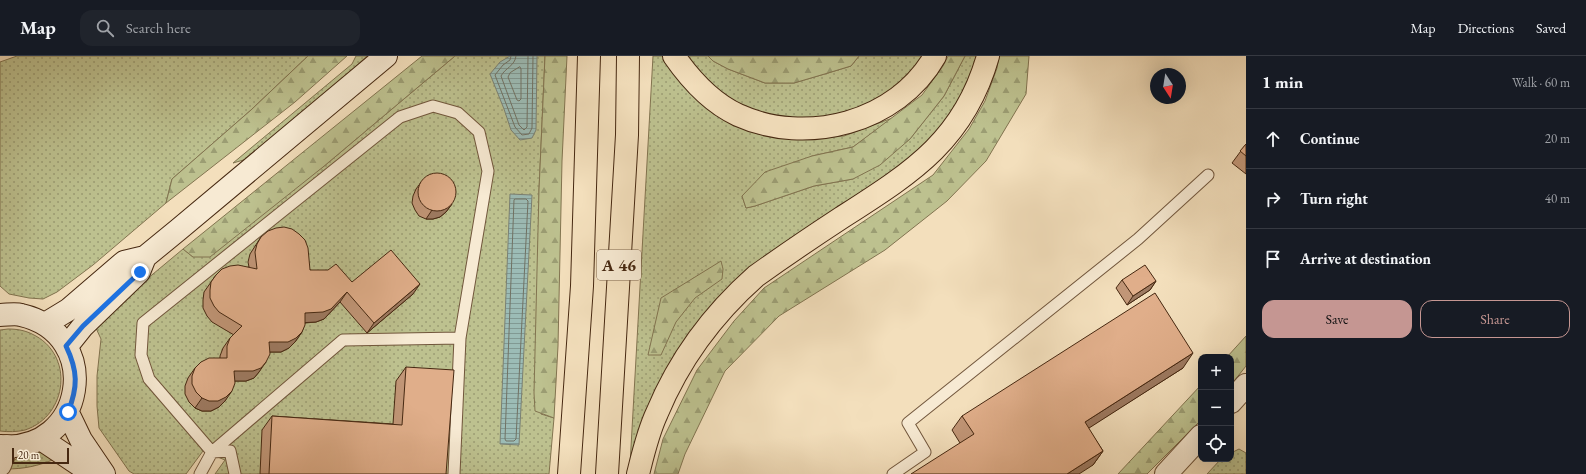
<!DOCTYPE html>
<html lang="en">
<head>
<meta charset="utf-8">
<style>
	body { margin:0; font-family:"EB Garamond",serif; background:#20242c; color:#f1f3f6 }
	.controls { position:absolute; right:12px; bottom:12px; display:grid; overflow:hidden; border-radius:8px; box-shadow:0 4px 16px #0002 }
	.controls button { width:36px; height:36px; display:grid; place-items:center; padding:0; border:0; border-bottom:1px solid #363941; background:#171b24; color:#f1f3f6; font:20px sans-serif }
	.compass { position:absolute; left:1150px; top:12px; width:36px; height:36px; border-radius:50%; background:#171b24; box-shadow:0 4px 16px #0002; rotate:168deg }
	.scale { position:absolute; left:12px; bottom:10px; width:57px; box-sizing:border-box; padding-left:4px; border:2px solid #462811; border-top:0; font-size:11px; line-height:14px; white-space:nowrap; color:#462811; -webkit-text-stroke:3px #f7ead3; paint-order:stroke }
	.stop { position:absolute; width:12px; height:12px; margin:-9px; border:3px solid #1a73e8; border-radius:50%; background:#fff }
	.stop.end { background:#1a73e8; border-color:#fff; box-shadow:0 1px 4px #0008 }
	.list { margin:0; padding:0; list-style:none }
	h2 { display:flex; justify-content:space-between; align-items:center; height:52px; margin:0; padding:0 16px; font-size:17px }
	h2 small { font-size:13px; font-weight:400; color:#9ea1a6 }
	.list li { display:grid; grid-template-columns:26px 1fr auto; gap:12px; align-items:center; box-sizing:border-box; height:60px; padding:0 16px; border-top:1px solid #363941 }
	.list b { display:block; font-size:15px; white-space:nowrap }
	.list em { font-size:13px; font-style:normal; color:#9ea1a6 }
	.actions { display:flex; gap:8px; padding:12px 16px }
	.actions a { flex:1; padding:9px 0; border:1px solid #c59692; border-radius:12px; text-align:center; font-size:14px; color:#c59692 }
	.actions .main { background:#c59692; color:#111 }
	.icon { flex:none; width:22px; height:22px; fill:none; stroke:currentColor; stroke-width:2; stroke-linecap:round; stroke-linejoin:round }
	.map { position:relative; flex:none; width:1246px; height:418px; overflow:hidden }
	header { display:flex; align-items:center; gap:24px; box-sizing:border-box; height:56px; padding:0 20px; background:#171b24; border-bottom:1px solid #363941 }
	header strong { font-size:19px }
	nav { display:flex; gap:22px; margin-inline-start:auto; font-size:14px }
	.search { width:280px; height:36px; background:#20242c; display:flex; align-items:center; gap:10px; box-sizing:border-box; padding:0 14px; border-radius:12px; color:#9ea1a6; font-size:15px }
	main { display:flex }
	aside { flex:1; background:#171b24 }
	.map>svg:first-child { display:block }
</style>
</head>
<body>
<header>
<strong>Map</strong>
<div class="search"><svg class="icon" aria-label="search" viewBox="0 0 24 24"><circle cx="10" cy="10" r="6"/><path d="M15 15l6 6"/></svg>Search here</div>
<nav><a>Map</a><a>Directions</a><a>Saved</a></nav>
</header>
<main>
<div class="map">
<svg width="1246" height="418" viewBox="0 0 1246 418">
	<defs>
		<pattern id="grass-dots" width="8" height="8" patternUnits="userSpaceOnUse"><rect width="8" height="8" fill="#bdc18f"/><path d="M2 2h.1M6 6h.1" fill="none" stroke="#9b9d73" stroke-width="1.8" stroke-linecap="round"/></pattern>
		<pattern id="forest-firs" width="22" height="20" patternUnits="userSpaceOnUse"><rect width="22" height="20" fill="#bdc18f"/><path d="M5 1l3.5 6h-7zM16 11l3.5 6h-7z" fill="#9b9d73"/></pattern>
		<pattern id="water-rules" width="6" height="5" patternUnits="userSpaceOnUse"><rect width="6" height="5" fill="#9cbcb6"/><path d="M0 2.5h6" fill="none" stroke="#819993"/></pattern>
	</defs>
	<rect width="100%" height="100%" fill="#f3dfbc"/>
	<filter id="stains"><feTurbulence type="fractalNoise" baseFrequency=".005" numOctaves="4"/><feColorMatrix values="0 0 0 0 .2 0 0 0 0 .09 0 0 0 0 .02 0 0 0 .5 -.17"/></filter>
	<radialGradient id="worn" r=".72"><stop offset=".6" stop-color="#630" stop-opacity="0"/><stop offset="1" stop-color="#630" stop-opacity=".3"/></radialGradient>
	<!-- grass -->
	<path fill="url(#grass-dots)" stroke="#827450" d="M 17,0 L 308,0 L 251,54 L 172,123 L 166,147 L 93,209 L 57,236 L 43,243 L 29,242 L 9,238 L 0,230 L 0,6 Z
		M 356,0 L 367,0 L 317,46 L 247,103 L 233,107 L 352,8 Z
		M 455,0 L 545,0 L 539,134 L 541,358 L 554,362 L 549,418 L 215,418 L 225,404 L 203,395 L 186,418 L 134,418 L 129,415 L 99,372 L 97,350 L 97,320 L 101,283 L 95,270 L 129,238 L 183,193 L 193,201 L 323,111 Z
		M 653,0 L 666,0 L 673,12 L 802,83 L 844,80 L 895,61 L 853,91 L 812,100 L 742,140 L 746,152 L 755,150 L 814,130 L 853,123 L 910,83 L 944,40 L 965,0 L 980,0 L 942,79 L 731,230 L 630,409 Z
		M 684,0 L 708,0 L 713,5 L 728,13 L 765,27 L 794,27 L 828,17 L 851,10 L 859,0 L 924,0 L 893,36 L 859,55 L 821,63 L 773,61 L 736,48 L 704,26 Z
		M 8,273 C 16,273 24,274 32,278 C 75,298 68,360 25,374 C 17,376 8,376 0,375 L 0,274 Z
		M 1239,393 L 1246,397 L 1246,418 L 1207,418 L 1221,403 L 1231,403 L 1231,397 Z
		M 34,396 L 46,397 L 55,403 C 38,410 24,413 6,413 C 14,403 21,398 34,396 Z"/>
	<!-- forest -->
	<path fill="url(#forest-firs)" stroke="#827450" d="M 308,0 L 347,0 L 295,46 L 166,147 L 172,123 L 251,54 Z
		M 422,0 L 455,0 L 323,111 L 210,201 L 193,201 L 183,193 Z
		M 545,0 L 567,0 L 562,105 L 558,290 L 554,362 L 535,355 L 534,337 L 539,134 Z
		M 708,0 L 859,0 L 851,10 L 828,17 L 794,27 L 765,27 L 728,13 L 713,5 Z
		M 948,0 L 965,0 L 944,40 L 910,83 L 880,109 L 853,123 L 814,130 L 755,150 L 746,152 L 742,140 L 765,116 L 812,100 L 853,91 L 922,39 L 943,10 Z
		M 999,0 L 1029,0 L 1026,38 L 986,105 L 947,145 L 885,194 L 779,260 L 725,315 L 685,398 L 678,418 L 654,418 L 663,383 L 697,314 L 734,265 L 764,232 L 933,119 L 969,73 L 985,45 L 997,12 Z
		M 721,205 L 723,213 L 722,223 L 695,242 L 676,266 L 661,299 L 648,299 L 661,242 Z
		M 1246,280 L 1246,310 L 1231,329 L 1231,301 L 1227,301 Z
		M 1201,329 L 1201,364 L 1147,418 L 1118,418 Z"/>
	<!-- water -->
	<path fill="url(#water-rules)" stroke="#7a8174" d="M 510,0 L 537,0 L 536,74 L 532,82 L 520,84 L 511,74 L 504,53 L 490,18 L 500,6 Z
		M 510,138 L 532,139 L 519,389 L 500,388 Z"/>
	<g fill="none" stroke-linecap="round" stroke-linejoin="round">
		<!-- shore -->
		<path stroke="#717264" stroke-width="1" d="M 511,0 L 510,4 L 503,9 L 495,19 L 515,71 L 522,79 L 529,78 L 532,72 L 533,0
			M 516,0 C 515,10 505,12 501,20 L 519,69 L 524,74 L 527,71 L 528,0
			M 520,11 L 521,13 L 521,43 L 519,45 L 517,44 L 508,21 L 510,17 Z
			M 516,143 L 526,143 L 528,145 L 516,383 L 514,385 L 506,385 L 505,383 L 514,144 Z"/>
		<!-- lane casing -->
		<g stroke="#71563c" stroke-width="13">
			<path id="lane" d="M 200,418 L 212,396 L 343,284 L 460,282
				M 235,418 L 230,395 L 212,396 L 149,323 L 141,299 L 143,267 L 400,61 L 433,50 L 458,57 L 479,76 L 488,115 L 460,282 L 454,418
				M 893,418 L 925,396 L 908,367 L 1138,183 L 1208,119"/>
		</g>
		<!-- street casing -->
		<g stroke="#71563c" stroke-width="24">
			<path id="street" d="M 1231,346 L 1246,329
				M 0,409 L 7,390
				M 1166,418 L 1201,380"/>
		</g>
		<!-- secondary casing -->
		<g stroke="#462811" stroke-width="24">
			<path id="secondary" d="M 0,259 C 7,259 15,257 21,259 C 105,278 85,398 0,390
				M 45,268 L 68,254 L 124,206 L 145,201 L 178,174 L 386,0
				M 67,290 L 83,270 L 139,216 L 145,201
				M 68,357 L 81,384 L 104,418
				M 41,383 L 93,418"/>
		</g>
		<!-- highway casing -->
		<g stroke="#462811" stroke-width="24">
			<path id="highway" d="M 674,0 C 690,23 712,47 738,59 C 806,90 897,67 935,0
				M 569,418 L 582,230 L 589,0
				M 607,418 L 627,79 L 628,0
				M 638,418 C 643,398 648,376 657,357 C 679,304 713,258 756,220 C 784,200 812,181 841,162 C 911,117 964,85 988,0"/>
		</g>
		<!-- lane -->
		<use href="#lane" stroke="#f7ead3" stroke-width="11"/>
		<!-- street -->
		<use href="#street" stroke="#f7ead3" stroke-width="22"/>
		<!-- secondary -->
		<use href="#secondary" stroke="#f7ead3" stroke-width="22"/>
		<!-- highway -->
		<use href="#highway" stroke="#f3dfbc" stroke-width="22"/>
	</g>
	<!-- wall -->
	<path fill="#c19677" stroke="#462811" d="M 1246,88 L 1246,118 L 1232,107 Z
		M 422,125 L 452,148 L 446,156 L 440,161 L 433,163 L 426,163 L 419,160 L 415,154 L 412,147 L 413,140 L 416,133 Z
		M 261,181 L 310,214 L 352,226 L 413,238 L 367,277 L 340,246 L 324,263 L 316,266 L 305,267 L 302,276 L 295,286 L 289,292 L 281,296 L 270,296 L 259,316 L 254,322 L 246,325 L 235,325 L 225,345 L 219,351 L 211,355 L 202,355 L 195,352 L 189,346 L 185,338 L 185,330 L 188,322 L 195,312 L 220,302 L 220,300 L 223,292 L 230,282 L 234,279 L 212,266 L 207,260 L 203,252 L 203,244 L 204,236 L 216,219 L 249,211 L 248,206 L 250,198 Z
		M 1122,224 L 1156,225 L 1150,234 L 1127,249 L 1116,232 Z
		M 406,311 L 446,418 L 260,418 L 262,374 L 272,360 L 393,368 L 396,325 Z
		M 1183,312 L 1088,372 L 1103,395 L 1093,409 L 960,387 L 952,374 L 962,360 Z"/>
	<!-- shaded-wall -->
	<path fill="#9d7a61" stroke="#462811" d="M 452,148 L 446,156 L 440,161 L 433,163 L 426,163 L 432,154 Z
		M 1156,225 L 1150,234 L 1127,249 L 1133,240 Z
		M 420,228 L 413,238 L 367,277 L 374,267 Z
		M 347,236 L 340,246 L 324,263 L 316,266 L 298,267 L 305,257 Z
		M 302,276 L 295,286 L 289,292 L 281,296 L 262,296 L 269,286 Z
		M 1193,297 L 1183,312 L 1075,381 L 1085,366 Z
		M 266,306 L 259,316 L 254,322 L 246,325 L 227,325 L 234,315 Z
		M 232,335 L 225,345 L 219,351 L 211,355 L 202,355 L 195,352 L 202,342 Z
		M 1103,395 L 1093,409 L 1079,418 L 1067,418 Z"/>
	<!-- building -->
	<path fill="#e0ae8a" stroke="#462811" d="M 1246,88 L 1246,100 L 1240,95 Z
		M418 136a19 19 0 1 1 38 0a19 19 0 1 1-38 0Z
		M 284,171 L 292,173 L 299,178 L 305,184 L 308,192 L 310,214 L 328,214 L 336,208 L 352,226 L 391,194 L 420,228 L 374,267 L 347,236 L 331,253 L 323,256 L 305,257 L 305,269 L 302,276 L 296,282 L 288,286 L 269,286 L 270,298 L 266,306 L 261,312 L 253,315 L 234,315 L 235,327 L 232,335 L 226,341 L 218,345 L 209,345 L 202,342 L 196,336 L 192,328 L 192,320 L 195,312 L 201,306 L 209,302 L 227,302 L 227,290 L 230,282 L 242,270 L 219,256 L 214,250 L 210,242 L 210,234 L 211,226 L 216,219 L 222,213 L 230,210 L 238,209 L 257,213 L 255,196 L 257,188 L 261,181 L 268,175 L 276,172 Z
		M 1145,209 L 1156,225 L 1133,240 L 1122,224 Z
		M 1155,237 L 1193,297 L 1085,366 L 1103,395 L 1067,418 L 911,418 L 974,378 L 962,360 Z
		M 406,311 L 454,314 L 446,418 L 269,418 L 272,360 L 402,369 Z"/>
	<g fill="none" stroke-linecap="round" stroke-linejoin="round">
		<!-- route -->
		<path stroke="#1a73e8" stroke-width="5" d="M 68,356 C 78,331 78,315 66,290 L 83,270 L 140,216"/>
	</g>
	<g text-anchor="middle" dominant-baseline="central" stroke-width="4" stroke-linejoin="round" paint-order="stroke">
		<!-- shield labels -->
		<rect fill="#f7ead3" stroke="#7b624b" stroke-width="1" x="597" y="194" width="44" height="30" rx="3"/>
		<g font-size="17" font-weight="bold" fill="#462811">
			<text x="619" y="209">A 46</text>
		</g>
	</g>
	<rect width="100%" height="100%" filter="url(#stains)"/>
	<rect width="100%" height="100%" fill="url(#worn)"/>
</svg>
<div class="controls">
<button>+</button>
<button>−</button>
<button><svg class="icon" aria-label="locate" viewBox="0 0 24 24"><circle cx="12" cy="12" r="6"/><path d="M12 2v4M12 18v4M2 12h4M18 12h4"/></svg></button>
</div>
<svg class="compass" viewBox="-18 -18 36 36"><path d="M0-13l5 13h-10z" fill="#e53935"/><path d="M0 13l5-13h-10z" fill="#9ea1a6"/></svg>
<div class="scale">20 m</div>
<div class="stop" style="left:68px;top:356px"></div>
<div class="stop end" style="left:140px;top:216px"></div>
</div>
<aside>
<h2>1 min<small>Walk · 60 m</small></h2>
<ul class="list">
<li><svg class="icon" aria-label="ahead" viewBox="0 0 24 24"><path d="M12 20V5M6 11l6-6 6 6"/></svg><div><b>Continue</b></div><em>20 m</em></li>
<li><svg class="icon" aria-label="right" viewBox="0 0 24 24"><path d="M7 20v-9h11M14 6l5 5-5 5"/></svg><div><b>Turn right</b></div><em>40 m</em></li>
<li><svg class="icon" aria-label="arrive" viewBox="0 0 24 24"><path d="M6 21V4h12l-3 4 3 4H6"/></svg><div><b>Arrive at destination</b></div></li>
</ul>
<div class="actions"><a class="main">Save</a><a>Share</a></div>
</aside>
</main>
</body>
</html>
